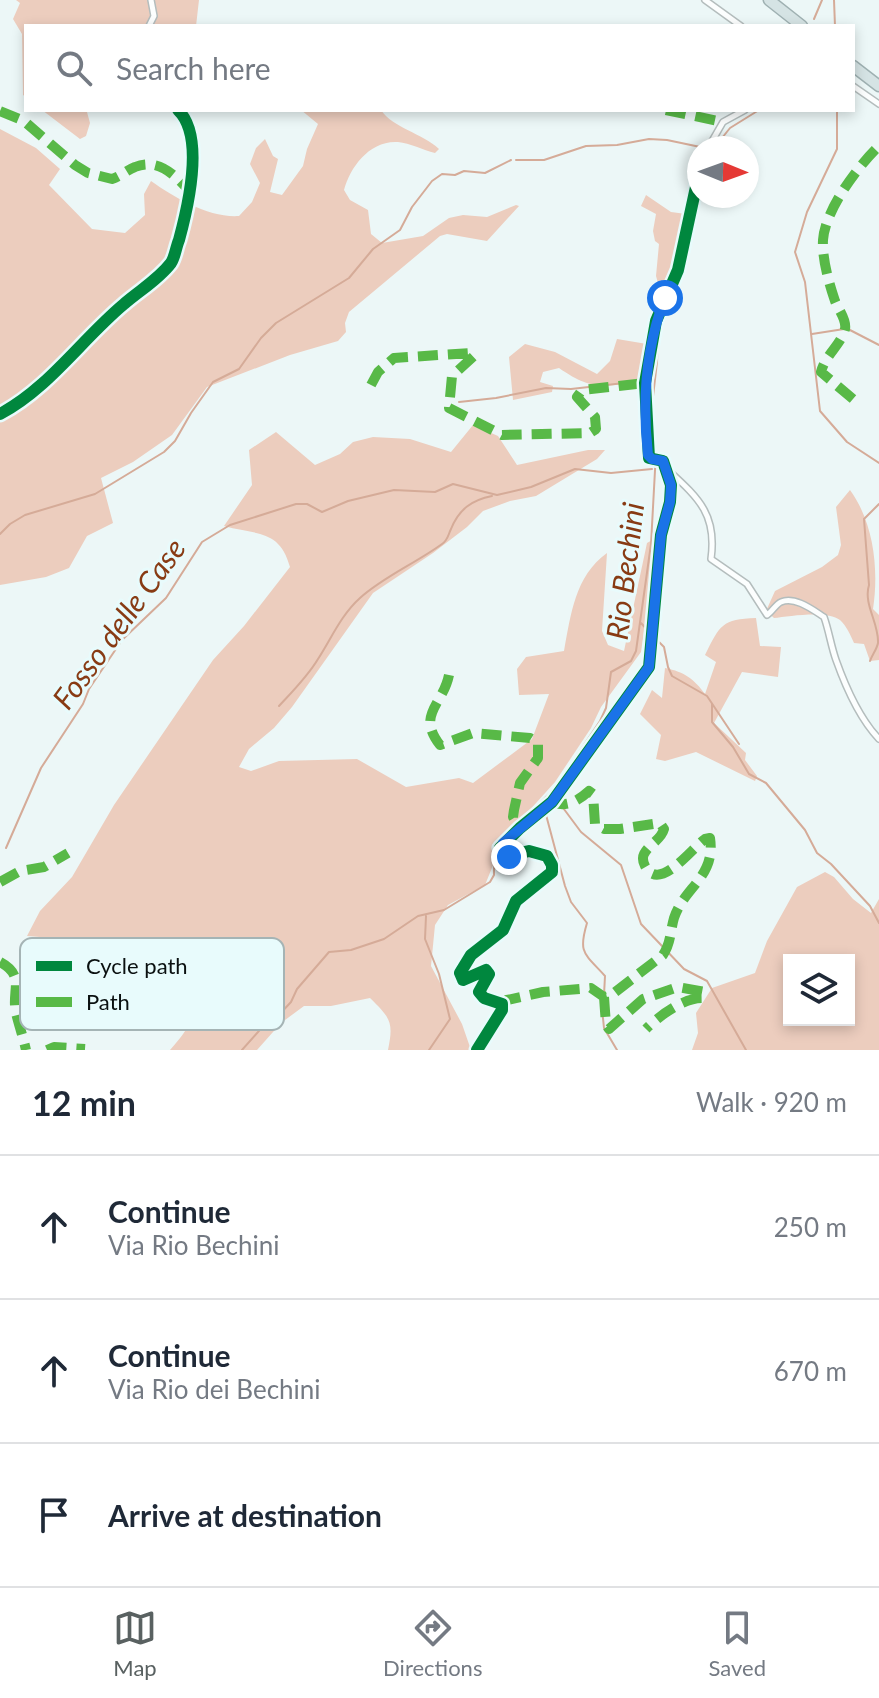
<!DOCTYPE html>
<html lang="en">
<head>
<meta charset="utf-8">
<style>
	body { margin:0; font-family:Lato,sans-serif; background:#f6f6f7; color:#1f2937 }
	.controls { position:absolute; right:24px; bottom:24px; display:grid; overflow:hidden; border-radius:0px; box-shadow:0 4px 12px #0003 }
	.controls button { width:72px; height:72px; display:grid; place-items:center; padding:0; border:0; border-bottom:2px solid #e0e1e3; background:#fff; color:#1f2937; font:40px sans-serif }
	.compass { position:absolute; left:687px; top:136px; width:72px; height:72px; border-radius:50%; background:#fff; box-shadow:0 4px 12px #0003; rotate:91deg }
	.stop { position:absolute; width:24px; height:24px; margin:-18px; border:6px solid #1a73e8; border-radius:50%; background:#fff }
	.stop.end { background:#1a73e8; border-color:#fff; box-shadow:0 2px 8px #0008 }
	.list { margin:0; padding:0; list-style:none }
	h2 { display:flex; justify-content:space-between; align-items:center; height:104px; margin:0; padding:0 32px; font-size:34px }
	h2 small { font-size:26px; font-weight:400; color:#747a83 }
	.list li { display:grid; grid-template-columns:52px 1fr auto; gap:24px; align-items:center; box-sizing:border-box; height:144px; padding:0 32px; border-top:2px solid #e0e1e3 }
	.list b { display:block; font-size:30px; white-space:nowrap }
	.list p { margin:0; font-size:26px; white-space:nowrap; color:#747a83 }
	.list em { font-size:26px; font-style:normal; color:#747a83 }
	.icon { flex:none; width:44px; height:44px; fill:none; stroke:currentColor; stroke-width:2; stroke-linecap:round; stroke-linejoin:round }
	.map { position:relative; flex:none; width:879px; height:1050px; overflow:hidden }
	.search { position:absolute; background:#fff; box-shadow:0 4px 12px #0003; left:24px; right:24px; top:24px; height:88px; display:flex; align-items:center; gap:20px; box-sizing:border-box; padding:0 28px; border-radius:0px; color:#747a83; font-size:30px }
	.sheet { height:536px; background:#fff }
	nav { display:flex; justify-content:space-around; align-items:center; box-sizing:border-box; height:112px; border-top:2px solid #e0e1e3; background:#fff; font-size:22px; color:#747a83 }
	nav a { display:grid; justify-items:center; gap:4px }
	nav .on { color:#596161 }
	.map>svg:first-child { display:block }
</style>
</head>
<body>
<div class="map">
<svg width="879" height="1050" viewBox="0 0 879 1050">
	<rect width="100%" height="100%" fill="#ecf7f7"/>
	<!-- forest -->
	<path fill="#eccdbe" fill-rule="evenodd" d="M 16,0 L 199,0 L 196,26 L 26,26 L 26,97 L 23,95 L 22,34 L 13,19 L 20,3 Z
		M 42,110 L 91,110 L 87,112 L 90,123 L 86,136 L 80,139 Z
		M 301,110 L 381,110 C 393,128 422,133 439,149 L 435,153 C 423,150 410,143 398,142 C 370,140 350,167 344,190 L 350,200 L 368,210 L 371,234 L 382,243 L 423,236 L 449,218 L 463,215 L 487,217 L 516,205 L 519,206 L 487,241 L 447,234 L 440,236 L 349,312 L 345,323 L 346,332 L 338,341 L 290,355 L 207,387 L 172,435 L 133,462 L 101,478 L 113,523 L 87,536 L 69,568 L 46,577 L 0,585 L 0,129 L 36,148 L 60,169 L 49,185 L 92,229 L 125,233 L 145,215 L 144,194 L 151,181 C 175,198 209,218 239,216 L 252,202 L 260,183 L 250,164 L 256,148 L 265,139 L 273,156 L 278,159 L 270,192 L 282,195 L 303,166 L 307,149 L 318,124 Z
		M 646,195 L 671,212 L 686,214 L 677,267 L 667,288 L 658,283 L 656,276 L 659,244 L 655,241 L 653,231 L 656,214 L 641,206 Z
		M 617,339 L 647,344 L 642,381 C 603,387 592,391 559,368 L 543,372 L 540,382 L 553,386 L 552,392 L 513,400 L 509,357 L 525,344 L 555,352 L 597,374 L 610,361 Z
		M 473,425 L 498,436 L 517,465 L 588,450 L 605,450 L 597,459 L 536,496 L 510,501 L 483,511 L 467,527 L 433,553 L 373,593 L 292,707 L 274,728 L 249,749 L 239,767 L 251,771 L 279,761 L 357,759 L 406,787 L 459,778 L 473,783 L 532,739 L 549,694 L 519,695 L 517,669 L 526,657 L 564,651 C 571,614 575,576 607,553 L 602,631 L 608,645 L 624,651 L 647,543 L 654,539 L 652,576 L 641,652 L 601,707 L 591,728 L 555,782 L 518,823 L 498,853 L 485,885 L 448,905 L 435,925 L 431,966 L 462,1024 L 471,1050 L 388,1050 C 394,1021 390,1018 370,998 L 331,1006 L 304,1006 L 281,1023 L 257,1050 L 170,1050 C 194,1023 199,1012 181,979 L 132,973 L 83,981 L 62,993 L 32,993 L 30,977 L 40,937 L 27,936 L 40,911 L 72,877 L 114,805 L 213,660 L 244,626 L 290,567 C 280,529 256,535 224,526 L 252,485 L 249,450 L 276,432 L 315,465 L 340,454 L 353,442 L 373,437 L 410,439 L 451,452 Z
		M 850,490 C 874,523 879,570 873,609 L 879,615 L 879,660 L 870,661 L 864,644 L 854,643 C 851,636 846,625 840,620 C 828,610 789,616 774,618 L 766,611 L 775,591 L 822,567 L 838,555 L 841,545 L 836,507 Z
		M 756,618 L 760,646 L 781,647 L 778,677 L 742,672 L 714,723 L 746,753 L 745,760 L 757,776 L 755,781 L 696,752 L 665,761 L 656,759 L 661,735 L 640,714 L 652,690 L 662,698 L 665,668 C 685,672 694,679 705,694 L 716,662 L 705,655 C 720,625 722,619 756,618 Z
		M 825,872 L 834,877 L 853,899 L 871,913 L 879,899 L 879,1050 L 692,1050 L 698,1033 L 696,1013 L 712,988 L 755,973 L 767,941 L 797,887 ZM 789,960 L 849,960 L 849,1020 L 789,1020 Z"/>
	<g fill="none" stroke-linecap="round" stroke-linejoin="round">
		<!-- stream -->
		<path stroke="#d5ab98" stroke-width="2" d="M 834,0 L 835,26
			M 814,19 L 822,0
			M 837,110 L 837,149 L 807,212 L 795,252 L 805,282 L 820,411 L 847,442 L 879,463
			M 714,148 L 730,128 L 759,110
			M 516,160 L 544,160 L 586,146 L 617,145 L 649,139 L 667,140 L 705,148
			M 848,329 L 879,345
			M 812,334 L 844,329
			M 459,402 L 496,398 L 546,388 L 571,389 L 651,380
			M 0,534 L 10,524 L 25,515 L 95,494 L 164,452 L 175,441 L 191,413 L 213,382 L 239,369 L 261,338 L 276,323 L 349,278 L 373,249 L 400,230 L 412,207 L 432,181 L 442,174 L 455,175 L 464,171 L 485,173 L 511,160
			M 641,623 L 650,633
			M 654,637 L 664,647 L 668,667 L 672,676 L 707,696 L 739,744
			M 870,661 C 872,655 877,649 878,643 C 879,623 863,604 869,585 L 864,519 L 879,504
			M 712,704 L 712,722 L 733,747 L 749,774 L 766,783 L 805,830 L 817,853 L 831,864 L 870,906 L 879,923
			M 279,706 C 292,692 308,676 318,659 C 331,639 341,615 360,598 C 383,577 416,563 442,544 C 448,540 448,535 451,529 C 459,509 472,500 492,496
			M 552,793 L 581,832 L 621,865 L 641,924 L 684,969 L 707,981 L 746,1050
			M 545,811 L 565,886 L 571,902 L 587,923 C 578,953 584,953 605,976 L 604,995 L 601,999 L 604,1028 L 617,1050
			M 6,848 L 41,768 L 83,704 L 89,689 L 122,640 L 166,598 L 202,542 L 230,525 L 296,504 L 307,504 L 322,512 L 348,501 L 394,490 L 435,492 L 453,484 L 497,495 L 531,487 L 575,469 L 611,473 L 652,469
			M 426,916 L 425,939 L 439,974 L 450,1019 L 429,1050
			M 242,1050 L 266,1023 L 277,1017 L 291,1002 L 297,989 L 329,952 L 351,950 L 384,939 L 418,916 L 444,910 L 490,882 L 494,875 L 494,856 L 501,838 L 526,817 L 555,788 L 600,721 L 606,708 L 611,672 L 631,661 L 636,651 L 651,544 L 656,452 L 651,414 L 657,362 L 658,335 L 660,321 L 683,272 L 700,196"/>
		<!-- minor casing -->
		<g stroke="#b4bdbd" stroke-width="8">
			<path id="minor" d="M 705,0 L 741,26
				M 149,26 L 154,16 L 151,0
				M 853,86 L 879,104
				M 708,148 L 723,122 L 745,110
				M 0,414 C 49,388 82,339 124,304 C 140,290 158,280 171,263 C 175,257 176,247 179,240 C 188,207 205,136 178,110
				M 669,471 C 700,499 717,516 711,559 L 747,584 L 767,615 C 772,612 776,604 781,602 C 795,596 813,610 824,617 C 829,631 831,646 836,660 C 846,688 859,718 879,739
				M 477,1050 L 502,1010 L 502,1004 L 484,998 L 479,992 L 489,974 L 486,970 L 463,980 L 460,973 L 471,955 L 503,930 L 516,901 L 552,872 L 552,865 L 547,856 L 529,851 L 504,857 L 500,848 L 520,828 L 552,802 L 649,667 L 661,535 L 670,502 L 671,485 L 663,461 L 649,458 L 645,383 L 656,321 L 678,270 L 699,173"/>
		</g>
		<!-- motorway casing -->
		<g stroke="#9fb1b2" stroke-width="13">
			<path id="motorway" d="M 769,0 L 802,26
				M 853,66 L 879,86"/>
		</g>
		<!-- minor -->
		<use href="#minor" stroke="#fcfefe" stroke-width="5"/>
		<!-- motorway -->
		<use href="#motorway" stroke="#d5e3e4" stroke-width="10"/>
		<!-- quiet -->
		<path stroke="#58b947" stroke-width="10" stroke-dasharray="20 10" stroke-linecap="butt" d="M 666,110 L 723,122
			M 0,111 L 24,121 L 75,165 L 88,173 L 112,179 C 121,176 127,170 135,167 C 159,157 177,177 191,193
			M 371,385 L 378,372 L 394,358 L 470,353 L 475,355 L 452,376 L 449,408 L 502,435 L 590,433 L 596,429 L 595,417 L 577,397 L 582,390 L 645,383
			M 853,399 L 821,372 C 825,355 841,345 845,329 C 847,320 838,309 835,301 C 829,283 822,259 823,240 C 825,210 858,166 879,146
			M 449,675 C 443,705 416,714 440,745 L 473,733 L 530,738 L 538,743 L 538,758 L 520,783 L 514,810 L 513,817 L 520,828
			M 0,882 L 20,871 L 44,867 L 68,853
			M 0,962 C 26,976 11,990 16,1013 C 19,1025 23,1037 26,1050
			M 604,997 L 606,1025 L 609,1029 L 643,999 L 678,987 L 705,992 L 702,998 C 683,998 659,1016 646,1029
			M 502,1004 L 507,1000 L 543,992 L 591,988 L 604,997 L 610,996 L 663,955 C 671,943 670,932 674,918 C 684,887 716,877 710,838 L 705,839 C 691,849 659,893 645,866 C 643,862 642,858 644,854 C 649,844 661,840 664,829 L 660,823 L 620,829 L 604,829 L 595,824 L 593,794 L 589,791 C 578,801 566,808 552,802
			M 47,1050 L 54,1047 L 85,1049"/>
		<!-- cycleway casing -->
		<g stroke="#e8fbfc" stroke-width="17">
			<path id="cycleway" d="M 0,414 C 49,388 82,339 124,304 C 140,290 158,280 171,263 C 175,257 176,247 179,240 C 188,207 205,136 178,110
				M 477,1050 L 502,1010 L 502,1004 L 484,998 L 479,992 L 489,974 L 486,970 L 463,980 L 460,973 L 471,955 L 503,930 L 516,901 L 552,872 L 552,865 L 547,856 L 529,851 L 504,857 L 500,848 L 520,828 L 552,802 L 649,667 L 661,535 L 670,502 L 671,485 L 663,461 L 649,458 L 645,383 L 656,321 L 678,270 L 699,173"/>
		</g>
		<!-- cycleway -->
		<use href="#cycleway" stroke="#00873e" stroke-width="12"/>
	</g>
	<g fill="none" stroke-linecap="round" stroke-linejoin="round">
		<!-- route -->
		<path stroke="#1a73e8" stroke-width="10" d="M 509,857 L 504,857 L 501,853 L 503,843 L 552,802 L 649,667 L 661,535 L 670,502 L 671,485 L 663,461 L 652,459 L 648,455 C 642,401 645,349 665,298"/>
	</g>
	<g text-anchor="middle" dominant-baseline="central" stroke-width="6" stroke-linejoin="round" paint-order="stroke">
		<!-- water labels -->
		<g font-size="30" font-style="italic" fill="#883b14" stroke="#e8fbfc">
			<text transform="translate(624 571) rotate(-83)">Rio Bechini</text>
			<text transform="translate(118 623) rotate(-54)">Fosso delle Case</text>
		</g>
	</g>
	<!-- legend -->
	<rect x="20" y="938" width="264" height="92" rx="12" fill="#e8fbfc" stroke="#a5b4b5" stroke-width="2"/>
	<rect x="36" y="961" width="36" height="10" fill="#00873e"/>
	<rect x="36" y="997" width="36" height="10" fill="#58b947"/>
	<g font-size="22" fill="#0a1010">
		<text x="86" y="974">Cycle path</text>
		<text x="86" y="1010">Path</text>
	</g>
</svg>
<div class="controls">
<button><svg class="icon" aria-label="layers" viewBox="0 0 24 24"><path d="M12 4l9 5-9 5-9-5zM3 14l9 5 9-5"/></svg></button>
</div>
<svg class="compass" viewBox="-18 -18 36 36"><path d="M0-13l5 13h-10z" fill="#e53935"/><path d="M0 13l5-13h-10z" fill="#747a83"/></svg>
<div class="stop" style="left:665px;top:298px"></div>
<div class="stop end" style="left:509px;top:857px"></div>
<div class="search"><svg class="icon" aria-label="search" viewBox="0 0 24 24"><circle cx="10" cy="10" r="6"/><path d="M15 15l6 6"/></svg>Search here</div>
</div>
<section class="sheet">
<h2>12 min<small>Walk · 920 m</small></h2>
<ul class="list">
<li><svg class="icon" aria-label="ahead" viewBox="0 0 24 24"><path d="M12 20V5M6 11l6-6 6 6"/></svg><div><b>Continue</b><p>Via Rio Bechini</p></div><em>250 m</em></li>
<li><svg class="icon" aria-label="ahead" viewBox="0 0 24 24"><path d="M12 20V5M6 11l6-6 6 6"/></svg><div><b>Continue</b><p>Via Rio dei Bechini</p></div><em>670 m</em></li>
<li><svg class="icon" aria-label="arrive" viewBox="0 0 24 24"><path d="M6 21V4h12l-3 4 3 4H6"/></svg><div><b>Arrive at destination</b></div></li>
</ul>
</section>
<nav>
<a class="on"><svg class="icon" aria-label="map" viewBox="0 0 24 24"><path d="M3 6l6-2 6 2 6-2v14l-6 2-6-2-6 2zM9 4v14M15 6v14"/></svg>Map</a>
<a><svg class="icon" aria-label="directions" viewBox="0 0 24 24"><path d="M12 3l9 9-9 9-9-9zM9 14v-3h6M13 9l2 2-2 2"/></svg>Directions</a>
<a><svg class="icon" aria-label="saved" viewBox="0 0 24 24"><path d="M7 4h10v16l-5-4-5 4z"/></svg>Saved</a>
</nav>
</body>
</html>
